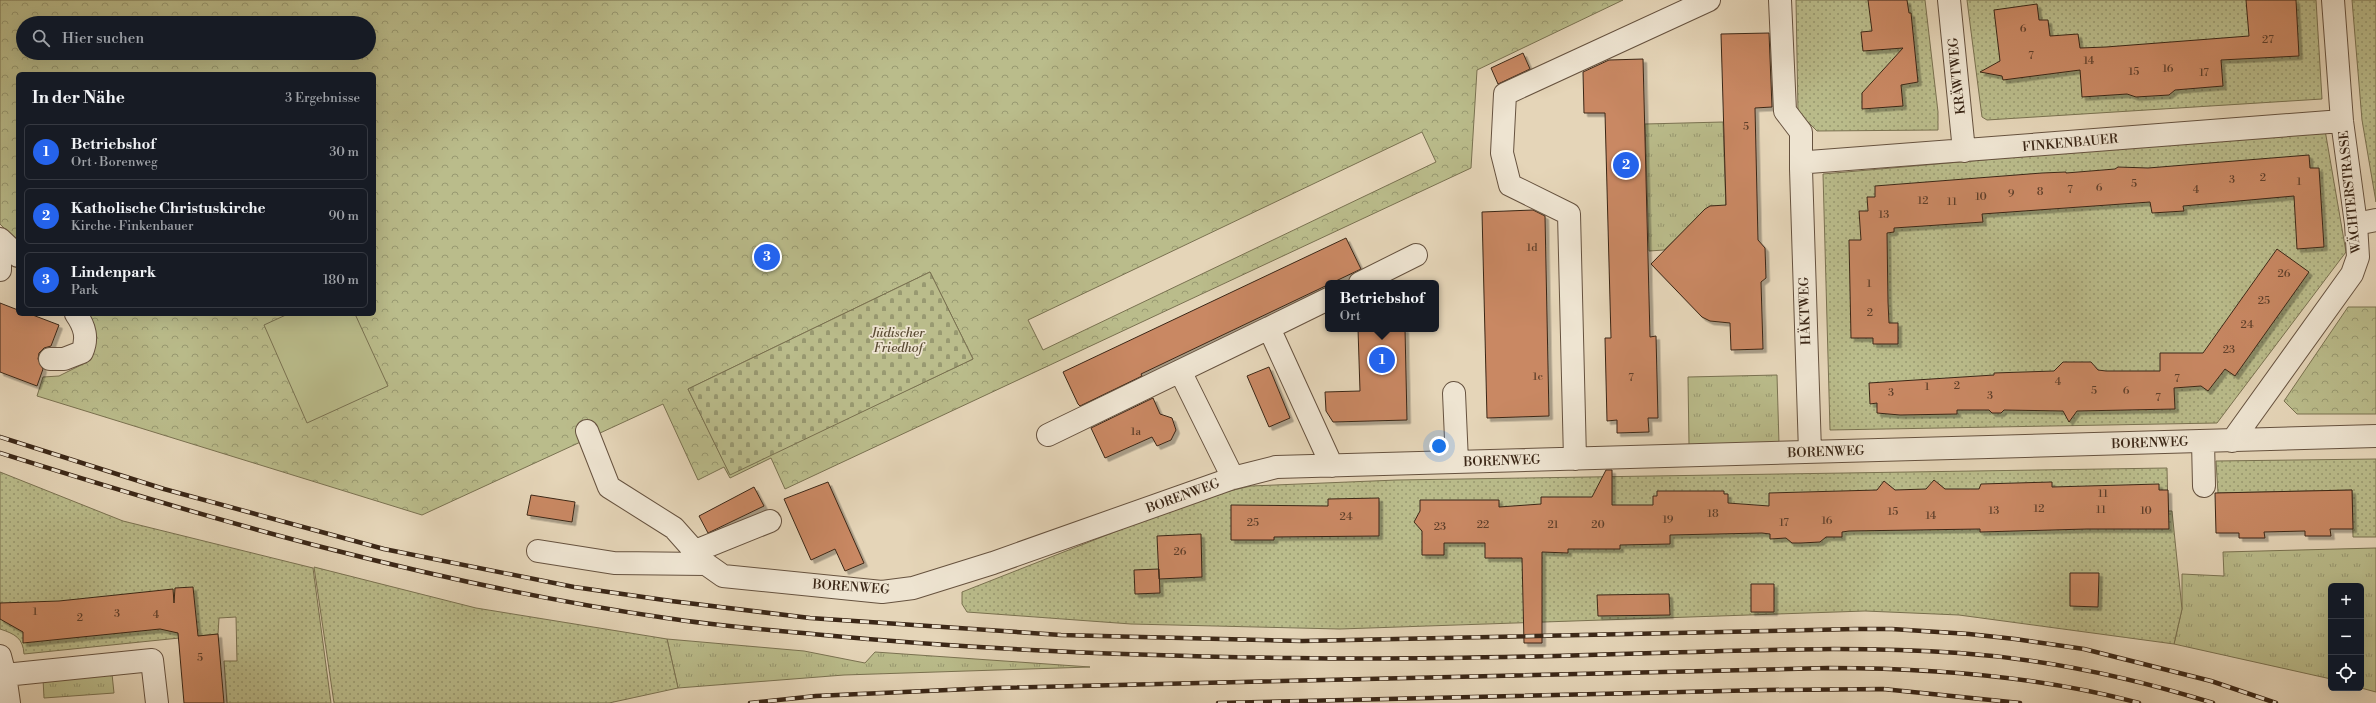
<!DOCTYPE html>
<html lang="de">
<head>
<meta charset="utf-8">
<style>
	body { margin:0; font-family:"Libre Bodoni",serif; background:#20242c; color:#f1f3f6 }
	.controls { position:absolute; right:12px; bottom:12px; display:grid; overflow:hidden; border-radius:6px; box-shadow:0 4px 16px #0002 }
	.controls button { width:36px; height:36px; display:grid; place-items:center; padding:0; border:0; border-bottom:1px solid #363941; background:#171b24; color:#f1f3f6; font:20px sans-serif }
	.you { position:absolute; left:1439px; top:446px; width:14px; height:14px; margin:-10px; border:3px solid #fff; border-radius:50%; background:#1a73e8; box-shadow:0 0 0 6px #1a73e833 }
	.badge { display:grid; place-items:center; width:26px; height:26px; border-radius:50%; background:#2563eb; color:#fff; font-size:13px; font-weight:700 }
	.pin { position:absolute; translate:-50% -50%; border:2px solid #fff; box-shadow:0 1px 4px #0006 }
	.popup { position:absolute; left:1325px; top:280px; width:114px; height:52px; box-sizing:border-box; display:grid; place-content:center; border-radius:6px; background:#171b24; filter:drop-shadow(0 1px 3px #0005); font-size:13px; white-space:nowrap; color:#9ea1a6 }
	.popup b { font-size:15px; color:#f1f3f6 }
	.popup::after { content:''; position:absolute; left:50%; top:100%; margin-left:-8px; border:8px solid transparent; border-top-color:#171b24 }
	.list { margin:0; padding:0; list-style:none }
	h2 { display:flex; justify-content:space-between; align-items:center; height:52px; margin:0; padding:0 16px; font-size:17px }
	h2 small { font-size:13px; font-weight:400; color:#9ea1a6 }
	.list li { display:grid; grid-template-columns:26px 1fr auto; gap:12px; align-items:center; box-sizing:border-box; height:56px; margin:0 8px 8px; padding:0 8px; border:1px solid #363941; border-radius:6px }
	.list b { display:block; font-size:15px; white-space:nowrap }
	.list p { margin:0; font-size:13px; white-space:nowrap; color:#9ea1a6 }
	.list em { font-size:13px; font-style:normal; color:#9ea1a6 }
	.icon { flex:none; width:22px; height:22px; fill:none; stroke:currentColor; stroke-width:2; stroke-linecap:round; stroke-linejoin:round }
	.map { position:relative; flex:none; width:2376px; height:703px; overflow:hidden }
	.search { position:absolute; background:#171b24; box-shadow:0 4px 16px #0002; left:16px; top:16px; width:360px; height:44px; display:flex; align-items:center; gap:10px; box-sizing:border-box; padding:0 14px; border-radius:22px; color:#9ea1a6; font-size:15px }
	.panel { position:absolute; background:#171b24; box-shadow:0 4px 16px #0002; left:16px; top:72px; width:360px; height:244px; border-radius:6px }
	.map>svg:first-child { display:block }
</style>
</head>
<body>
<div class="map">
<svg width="2376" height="703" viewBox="0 0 2376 703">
	<defs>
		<pattern id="grass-tufts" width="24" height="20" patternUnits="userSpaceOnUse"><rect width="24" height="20" fill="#babc8b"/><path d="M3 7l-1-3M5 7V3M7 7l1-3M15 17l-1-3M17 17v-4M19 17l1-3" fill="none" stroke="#989971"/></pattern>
		<pattern id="forest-crowns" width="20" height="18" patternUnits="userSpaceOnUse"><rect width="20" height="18" fill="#babc8b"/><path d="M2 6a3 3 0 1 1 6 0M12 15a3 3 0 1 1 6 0" fill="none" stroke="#989971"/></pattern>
		<pattern id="cemetery-stones" width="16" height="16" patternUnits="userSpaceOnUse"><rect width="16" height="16" fill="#babc8b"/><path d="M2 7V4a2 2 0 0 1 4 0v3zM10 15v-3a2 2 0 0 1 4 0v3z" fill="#989971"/></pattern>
		<pattern id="garden-dots" width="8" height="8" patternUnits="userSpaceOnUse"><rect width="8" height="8" fill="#babc8b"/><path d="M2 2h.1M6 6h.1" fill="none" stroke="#989971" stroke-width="1.8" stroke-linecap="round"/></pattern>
		<filter id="shadow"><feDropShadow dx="3.5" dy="3.5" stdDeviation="0" flood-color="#0004"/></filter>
	</defs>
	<rect width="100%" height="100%" fill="#e5d5b8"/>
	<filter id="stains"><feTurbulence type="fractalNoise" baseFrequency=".005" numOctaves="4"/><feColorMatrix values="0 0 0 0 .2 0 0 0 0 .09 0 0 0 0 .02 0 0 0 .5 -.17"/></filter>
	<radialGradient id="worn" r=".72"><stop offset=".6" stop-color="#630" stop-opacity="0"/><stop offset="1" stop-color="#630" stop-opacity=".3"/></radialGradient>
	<!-- grass -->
	<path fill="url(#grass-tufts)" stroke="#7a7251" d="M 1723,122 L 1726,211 L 1716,206 L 1710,206 L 1664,250 L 1649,251 L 1645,124 Z
		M 1777,375 L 1779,444 L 1689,445 L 1688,377 Z
		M 2376,548 L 2376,692 L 2361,688 L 2361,586 L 2331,586 L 2331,679 L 2174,644 L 2182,609 L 2182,574 L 2224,576 L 2223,552 Z
		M 667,639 L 804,651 L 865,663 L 875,652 L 1090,667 L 844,675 L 678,688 Z
		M 112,674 L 114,693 L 44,698 L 43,679 Z"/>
	<!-- forest -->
	<path fill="url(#forest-crowns)" stroke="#7a7251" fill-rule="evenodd" d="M 0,0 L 1623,0 L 1477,70 L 1471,168 L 785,489 L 771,458 L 730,478 L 724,467 L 698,480 L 663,404 L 422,515 L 37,396 L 43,377 L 59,376 L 87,362 L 95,343 L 88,314 L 374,314 L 374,74 L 18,74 L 18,242 L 0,224 ZM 23,23 L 369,23 L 369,53 L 23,53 ZM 1422,132 L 1436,162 L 1043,350 L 1028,320 ZM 930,272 L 973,359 L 730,474 L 688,389 Z
		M 2348,307 L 2376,307 L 2376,414 L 2297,414 L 2284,401 Z"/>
	<!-- cemetery -->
	<path fill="url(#cemetery-stones)" stroke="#7a7251" d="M 930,272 L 973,359 L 730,475 L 688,389 Z"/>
	<!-- garden -->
	<path fill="url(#garden-dots)" stroke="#7a7251" d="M 1796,0 L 1925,0 L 1938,112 L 1938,130 L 1817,131 L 1798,112 Z
		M 1967,0 L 2316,0 L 2322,99 L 1987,120 L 1982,117 Z
		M 2352,0 L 2376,0 L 2376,202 L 2362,120 Z
		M 2325,130 L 2346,252 L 2217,423 L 1830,430 L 1823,174 Z
		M 2376,459 L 2376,537 L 2353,537 L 2352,490 L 2218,493 L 2216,461 Z
		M 2167,468 L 2168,511 L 2172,511 L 2182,609 L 2174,644 L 1959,615 L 1865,611 L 1340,629 L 1131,624 L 967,612 L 962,604 L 962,592 L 1145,520 L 1216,494 L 1251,486 L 1397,480 Z
		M 0,472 L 123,521 L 313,568 L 331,703 L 227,703 L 224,661 L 237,661 L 236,617 L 219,618 L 218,634 L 24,654 C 23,638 15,634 0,629 Z
		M 314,567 L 476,608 L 667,639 L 678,688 L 609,703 L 334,703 Z"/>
	<!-- pitch -->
	<path fill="#babc8b" stroke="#7a7251" d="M 288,314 L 355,314 L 388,386 L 307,423 L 264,325 Z"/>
	<!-- building -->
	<path fill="#c98864" stroke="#3b2717" filter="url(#shadow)" d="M 1868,0 L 1907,0 L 1909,13 L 1911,13 L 1918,82 L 1901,85 L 1903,106 L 1862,109 L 1862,93 L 1903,48 L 1863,51 L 1861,32 L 1872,31 Z
		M 2246,0 L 2296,0 L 2299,56 L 2221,60 L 2223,86 L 2175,90 L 2169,95 L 2136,97 L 2127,94 L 2082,97 L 2080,70 L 2003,80 L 2002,76 L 1980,72 L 2000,61 L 1994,10 L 2037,4 L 2039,20 L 2048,20 L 2050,36 L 2078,34 L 2080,48 L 2106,47 L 2249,36 Z
		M 1769,33 L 1772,107 L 1755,108 L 1758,240 L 1765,248 L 1766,278 L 1761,282 L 1763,349 L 1731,350 L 1730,323 L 1710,321 L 1702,317 L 1651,264 L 1705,209 L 1710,206 L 1726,205 L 1721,34 Z
		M 1523,53 L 1530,69 L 1498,84 L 1491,68 Z
		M 1643,59 L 1650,337 L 1656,336 L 1658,418 L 1648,418 L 1649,432 L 1617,433 L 1617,420 L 1607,421 L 1605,338 L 1611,338 L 1605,113 L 1584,113 L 1583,72 L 1609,60 Z
		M 2309,155 L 2310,168 L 2319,168 L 2324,247 L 2297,249 L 2294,196 L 2183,206 L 2184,211 L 2152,213 L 2150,202 L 1982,214 L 1983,222 L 1894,228 L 1894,232 L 1887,233 L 1888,302 L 1889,323 L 1898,323 L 1898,344 L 1873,344 L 1873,338 L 1851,338 L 1849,240 L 1861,240 L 1859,211 L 1868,211 L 1867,197 L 1875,197 L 1875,186 L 2042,173 L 2066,172 L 2066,173 L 2115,169 L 2118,167 L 2148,168 Z
		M 1533,210 L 1545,216 L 1549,416 L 1487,418 L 1482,212 Z
		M 1346,238 L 1361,269 L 1141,374 L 1142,376 L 1080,406 L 1078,404 L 1063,372 Z
		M 2277,249 L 2309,272 L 2235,376 L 2225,369 L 2208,391 L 2201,386 L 2174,388 L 2175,409 L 2077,411 L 2069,422 L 2063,411 L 2004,410 L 2001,413 L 1992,413 L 1989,410 L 1957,410 L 1957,414 L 1900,415 L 1877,413 L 1877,403 L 1870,404 L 1869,383 L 1994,375 L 1994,373 L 2054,371 L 2063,362 L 2091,362 L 2098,370 L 2106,371 L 2160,371 L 2160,353 L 2203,353 Z
		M 0,303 L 18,310 L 18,314 L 30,314 L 59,325 L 51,346 L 44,348 L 39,353 L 38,359 L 43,369 L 37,386 L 0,372 Z
		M 1358,329 L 1405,329 L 1407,420 L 1333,422 L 1326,411 L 1325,392 L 1360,391 Z
		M 1269,367 L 1290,418 L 1269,427 L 1247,376 Z
		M 1153,398 L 1160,414 L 1172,418 L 1176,430 L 1171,440 L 1157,446 L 1152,437 L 1105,458 L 1091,428 Z
		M 1606,470 L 1612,470 L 1612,505 L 1653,505 L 1653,496 L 1657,496 L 1657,491 L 1724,491 L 1724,494 L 1728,494 L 1728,503 L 1769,506 L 1769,493 L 1877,490 L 1884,481 L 1895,490 L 1926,489 L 1934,480 L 1945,489 L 1979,489 L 1981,484 L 2052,482 L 2052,487 L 2159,484 L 2159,490 L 2168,490 L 2169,529 L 2087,529 L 1980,532 L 1980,529 L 1849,531 L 1842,532 L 1842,537 L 1826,537 L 1820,542 L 1801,543 L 1792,543 L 1786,538 L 1770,539 L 1770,534 L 1762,533 L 1670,535 L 1670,544 L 1620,545 L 1620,549 L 1568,549 L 1568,553 L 1542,552 L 1542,643 L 1524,643 L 1522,558 L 1485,558 L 1485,543 L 1444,543 L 1444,555 L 1422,555 L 1422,531 L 1414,522 L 1420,511 L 1420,500 L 1499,500 L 1499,507 L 1541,504 L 1541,497 L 1592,497 Z
		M 828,482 L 864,563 L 845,571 L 835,549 L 811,560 L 784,499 Z
		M 754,487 L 764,506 L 708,533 L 699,516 Z
		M 2352,490 L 2353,529 L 2330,529 L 2331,536 L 2305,536 L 2305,531 L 2264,532 L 2265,538 L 2239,538 L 2239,533 L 2216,533 L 2215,493 Z
		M 531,495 L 575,502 L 572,522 L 527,515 Z
		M 1379,498 L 1379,536 L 1274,537 L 1274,540 L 1231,540 L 1231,505 L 1328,506 L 1328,499 Z
		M 1201,534 L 1202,577 L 1159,579 L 1157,536 Z
		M 1159,569 L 1160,593 L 1135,594 L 1134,570 Z
		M 2070,573 L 2099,573 L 2098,607 L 2070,606 Z
		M 1751,584 L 1774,584 L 1774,612 L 1751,612 Z
		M 193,587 L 198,636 L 218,634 L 224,703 L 184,703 L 178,633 L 160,629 L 23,643 L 23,632 L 0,619 L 0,603 L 59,601 L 173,589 L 174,603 L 175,588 Z
		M 1669,594 L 1670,615 L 1598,616 L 1597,595 Z"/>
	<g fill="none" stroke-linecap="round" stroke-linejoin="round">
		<!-- minor casing -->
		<g stroke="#66523f" stroke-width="24">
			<path id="minor" d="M 1780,0 L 1785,111 L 1801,132 L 1801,169 L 1810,452
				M 1949,0 L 1964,151
				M 1801,169 L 1804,164 L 1809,162 L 2342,121
				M 2356,224 L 2376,220
				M 0,239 L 18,256
				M 0,264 L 0,270
				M 1360,283 L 1416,255
				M 1269,328 L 1328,299
				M 50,359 L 64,359 L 82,352 C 88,338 85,327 76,314
				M 1180,371 L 1233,478
				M 1454,393 L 1457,462
				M 587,431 L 609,487 L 674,528 L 706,564 L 723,576 L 882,592 L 913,588 L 993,563 L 1233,478 L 1276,467 L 2376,436
				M 1048,435 L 1269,328 L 1332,466
				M 2203,441 L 2204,486
				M 2232,441 L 2352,274 L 2358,257 L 2356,224 L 2342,121 L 2333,0
				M 1575,459 L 1569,214 L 1510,185 L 1502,153 L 1505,94 L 1709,0
				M 538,551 L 614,563 L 706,564
				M 693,552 L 770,521
				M 0,656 L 5,675 L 9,703
				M 5,675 L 152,660 L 157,703"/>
		</g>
		<!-- minor -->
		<use href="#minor" stroke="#eee4d1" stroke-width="22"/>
		<!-- rail casing -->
		<g stroke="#3b2717" stroke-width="4.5">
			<path id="rail" d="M 0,437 L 164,489 L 384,549 L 574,587 L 671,601 L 810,618 L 1061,635 L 1302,641 L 1855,629 L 1892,629 L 1969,634 L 2015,639 L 2084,649 L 2211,681 L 2276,703
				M 0,453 C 218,522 439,585 666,618 C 718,626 770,630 823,635 C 980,650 1137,656 1295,658 C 1415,660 1535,657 1655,653 C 1756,650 1858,646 1959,653 C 2045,659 2130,677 2213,703
				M 750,703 L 816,696 L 992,688 L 1828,668 C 1932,668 2039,676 2139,703
				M 1218,703 L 1765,690 L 1883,689 L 2020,703"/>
		</g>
		<!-- rail -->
		<use href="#rail" stroke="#eee4d1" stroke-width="3" stroke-dasharray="9" stroke-linecap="butt"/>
	</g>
	<g text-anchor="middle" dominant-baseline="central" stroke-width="3.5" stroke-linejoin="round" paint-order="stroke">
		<!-- number labels -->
		<g font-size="11" fill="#5e3f2a">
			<text x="2023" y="29">6</text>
			<text x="2268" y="40">27</text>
			<text x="2031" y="56">7</text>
			<text x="2089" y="61">14</text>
			<text x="2168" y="69">16</text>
			<text x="2134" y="72">15</text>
			<text x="2204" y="73">17</text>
			<text x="1746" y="127">5</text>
			<text x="2263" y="178">2</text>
			<text x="2232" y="180">3</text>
			<text x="2299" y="182">1</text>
			<text x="2134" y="184">5</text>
			<text x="2099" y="188">6</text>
			<text x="2070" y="190">7</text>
			<text x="2196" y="190">4</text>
			<text x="2040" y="192">8</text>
			<text x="2011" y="194">9</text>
			<text x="1981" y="197">10</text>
			<text x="1923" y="201">12</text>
			<text x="1952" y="202">11</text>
			<text x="1884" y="215">13</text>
			<text x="1532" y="248">1d</text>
			<text x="2284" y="274">26</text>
			<text x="1869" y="284">1</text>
			<text x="2264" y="301">25</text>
			<text x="1870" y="313">2</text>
			<text x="2247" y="325">24</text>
			<text x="2229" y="350">23</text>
			<text x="1538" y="377">1c</text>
			<text x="1631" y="378">7</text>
			<text x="2177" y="379">7</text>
			<text x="2058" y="382">4</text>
			<text x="1957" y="386">2</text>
			<text x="1927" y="387">1</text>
			<text x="2094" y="391">5</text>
			<text x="2126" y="391">6</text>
			<text x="1891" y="393">3</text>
			<text x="1990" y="396">3</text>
			<text x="2158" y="398">7</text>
			<text x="1136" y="432">1a</text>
			<text x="2103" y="494">11</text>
			<text x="2039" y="509">12</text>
			<text x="2101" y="510">11</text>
			<text x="1994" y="511">13</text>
			<text x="2146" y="511">10</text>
			<text x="1893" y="512">15</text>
			<text x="1713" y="514">18</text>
			<text x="1931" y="516">14</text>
			<text x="1346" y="517">24</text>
			<text x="1668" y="520">19</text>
			<text x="1827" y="521">16</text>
			<text x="1253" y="523">25</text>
			<text x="1784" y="523">17</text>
			<text x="1483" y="525">22</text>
			<text x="1553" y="525">21</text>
			<text x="1598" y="525">20</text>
			<text x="1440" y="527">23</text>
			<text x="1180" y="552">26</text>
			<text x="35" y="612">1</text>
			<text x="117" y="614">3</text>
			<text x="156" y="615">4</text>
			<text x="80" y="618">2</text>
			<text x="200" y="658">5</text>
		</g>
		<!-- street labels -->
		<g font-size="13" fill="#3b2717" stroke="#eee4d1">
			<text transform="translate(1957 76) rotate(-96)">KRÄWTWEG</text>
			<text transform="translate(2070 143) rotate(-5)">FINKENBAUER</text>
			<text transform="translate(2350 192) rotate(-96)">WÄCHTERSTRASSE</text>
			<text transform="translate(1805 311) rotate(-92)">HÄKTWEG</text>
			<text transform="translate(2150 443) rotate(-2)">BORENWEG</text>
			<text transform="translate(1826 452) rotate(-2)">BORENWEG</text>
			<text transform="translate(1502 461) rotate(-2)">BORENWEG</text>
			<text transform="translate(1183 496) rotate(-20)">BORENWEG</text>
			<text transform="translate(851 587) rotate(4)">BORENWEG</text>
		</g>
		<!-- park labels -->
		<g font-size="13" font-style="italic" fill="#5b4c34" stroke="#eee4d1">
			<text x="898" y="333">Jüdischer<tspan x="898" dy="15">Friedhof</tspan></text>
		</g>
	</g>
	<rect width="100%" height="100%" filter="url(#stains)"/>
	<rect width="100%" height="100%" fill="url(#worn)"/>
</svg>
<div class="controls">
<button>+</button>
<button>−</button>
<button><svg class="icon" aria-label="locate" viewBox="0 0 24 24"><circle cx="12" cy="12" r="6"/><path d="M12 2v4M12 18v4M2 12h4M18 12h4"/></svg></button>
</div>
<div class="you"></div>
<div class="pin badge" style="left:1382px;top:360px">1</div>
<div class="popup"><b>Betriebshof</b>Ort</div>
<div class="pin badge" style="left:1626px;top:165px">2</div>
<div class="pin badge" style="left:767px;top:257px">3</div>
<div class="search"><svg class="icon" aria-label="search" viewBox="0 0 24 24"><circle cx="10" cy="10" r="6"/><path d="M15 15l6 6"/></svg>Hier suchen</div>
<section class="panel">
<h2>In der Nähe<small>3 Ergebnisse</small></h2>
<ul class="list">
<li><span class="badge">1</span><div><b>Betriebshof</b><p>Ort · Borenweg</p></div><em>30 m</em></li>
<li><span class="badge">2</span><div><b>Katholische Christuskirche</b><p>Kirche · Finkenbauer</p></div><em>90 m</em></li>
<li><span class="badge">3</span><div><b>Lindenpark</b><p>Park</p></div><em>180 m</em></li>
</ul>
</section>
</div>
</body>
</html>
